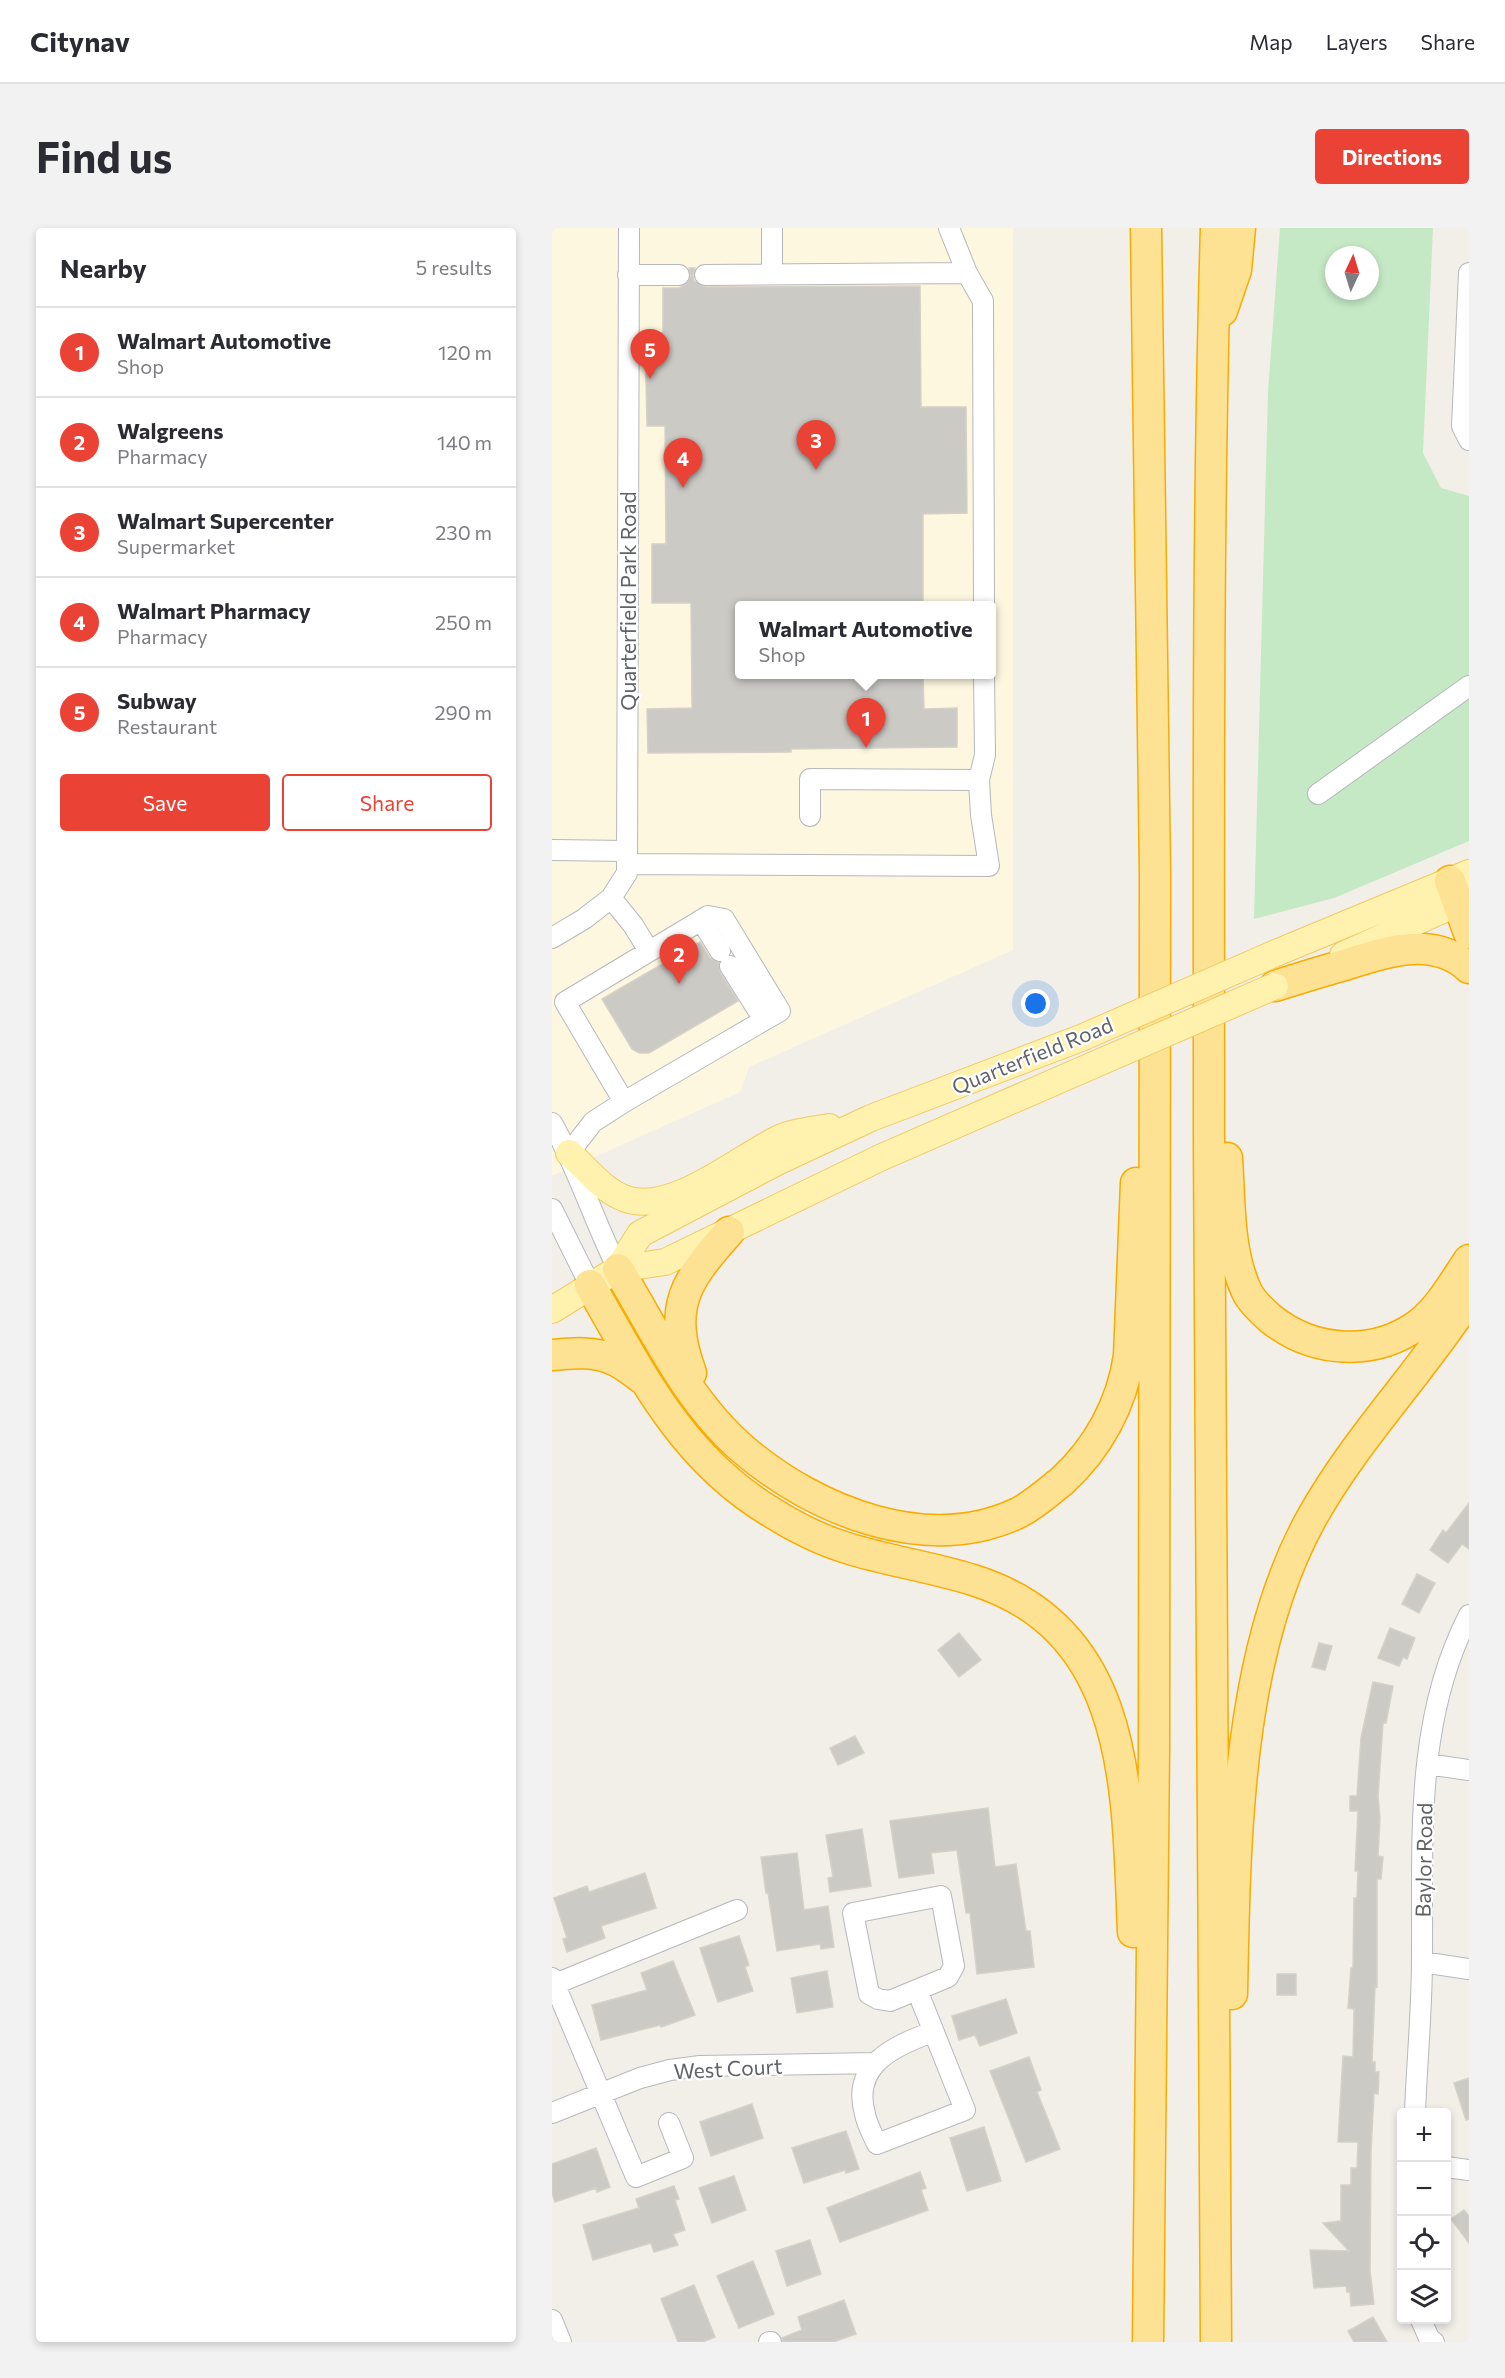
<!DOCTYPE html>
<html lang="en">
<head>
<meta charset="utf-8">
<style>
	body { margin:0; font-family:Commissioner,sans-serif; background:#f2f2f3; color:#2b2b33 }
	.controls { position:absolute; right:18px; bottom:18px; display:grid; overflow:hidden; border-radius:6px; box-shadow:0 3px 9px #0003 }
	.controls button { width:54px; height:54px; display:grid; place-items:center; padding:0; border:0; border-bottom:2px solid #e1e1e2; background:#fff; color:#2b2b33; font:30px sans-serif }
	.compass { position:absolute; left:773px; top:18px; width:54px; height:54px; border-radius:50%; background:#fff; box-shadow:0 3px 9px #0003; rotate:4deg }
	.you { position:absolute; left:484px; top:776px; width:21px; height:21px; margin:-15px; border:4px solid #fff; border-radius:50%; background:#1a73e8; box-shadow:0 0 0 9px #1a73e833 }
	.badge { display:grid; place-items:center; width:39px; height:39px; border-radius:50%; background:#ea4335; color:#fff; font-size:20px; font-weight:700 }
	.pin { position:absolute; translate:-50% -50px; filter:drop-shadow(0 2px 3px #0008) }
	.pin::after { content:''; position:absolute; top:32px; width:21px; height:18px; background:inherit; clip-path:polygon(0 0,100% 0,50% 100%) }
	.popup { position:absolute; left:183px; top:373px; width:261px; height:78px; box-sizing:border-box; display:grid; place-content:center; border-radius:6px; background:#fff; filter:drop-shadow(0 2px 4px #0005); font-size:20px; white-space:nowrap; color:#7c7c81 }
	.popup b { font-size:22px; color:#2b2b33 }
	.popup::after { content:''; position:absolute; left:50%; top:100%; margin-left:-12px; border:12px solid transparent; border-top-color:#fff }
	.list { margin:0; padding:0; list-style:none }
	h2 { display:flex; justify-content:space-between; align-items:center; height:78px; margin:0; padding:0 24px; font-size:26px }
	h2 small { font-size:20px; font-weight:400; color:#7c7c81 }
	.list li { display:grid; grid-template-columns:39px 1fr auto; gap:18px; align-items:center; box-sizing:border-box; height:90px; padding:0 24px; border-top:2px solid #e1e1e2 }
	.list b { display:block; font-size:22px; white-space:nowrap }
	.list p { margin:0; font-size:20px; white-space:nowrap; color:#7c7c81 }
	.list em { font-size:20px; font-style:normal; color:#7c7c81 }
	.actions { display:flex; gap:12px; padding:18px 24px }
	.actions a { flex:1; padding:14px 0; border:2px solid #ea4335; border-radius:6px; text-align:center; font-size:21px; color:#ea4335 }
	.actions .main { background:#ea4335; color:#fff }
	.icon { flex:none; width:33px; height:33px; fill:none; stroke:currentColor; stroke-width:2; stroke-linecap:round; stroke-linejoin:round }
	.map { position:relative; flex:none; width:917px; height:2114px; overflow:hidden; border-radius:6px }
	header { display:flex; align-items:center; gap:36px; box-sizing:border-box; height:84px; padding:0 30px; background:#fff; border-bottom:2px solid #e1e1e2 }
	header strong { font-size:28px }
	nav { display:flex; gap:33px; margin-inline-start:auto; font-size:21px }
	.intro { display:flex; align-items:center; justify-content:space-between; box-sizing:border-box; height:144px; padding:0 36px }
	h1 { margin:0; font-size:42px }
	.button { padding:15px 27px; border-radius:6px; background:#ea4335; color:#fff; font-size:21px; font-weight:700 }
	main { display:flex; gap:36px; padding:0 36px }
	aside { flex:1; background:#fff; border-radius:6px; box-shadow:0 3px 9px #0003 }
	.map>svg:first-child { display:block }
</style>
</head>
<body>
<header>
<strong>Citynav</strong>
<nav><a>Map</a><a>Layers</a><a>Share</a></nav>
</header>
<div class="intro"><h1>Find us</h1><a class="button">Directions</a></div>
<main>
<aside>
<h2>Nearby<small>5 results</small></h2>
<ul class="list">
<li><span class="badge">1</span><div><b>Walmart Automotive</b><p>Shop</p></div><em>120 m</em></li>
<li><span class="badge">2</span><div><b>Walgreens</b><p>Pharmacy</p></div><em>140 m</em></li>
<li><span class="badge">3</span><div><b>Walmart Supercenter</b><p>Supermarket</p></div><em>230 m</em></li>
<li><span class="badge">4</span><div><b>Walmart Pharmacy</b><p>Pharmacy</p></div><em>250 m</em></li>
<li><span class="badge">5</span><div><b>Subway</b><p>Restaurant</p></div><em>290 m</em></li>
</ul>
<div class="actions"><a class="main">Save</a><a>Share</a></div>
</aside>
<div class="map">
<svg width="917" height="2114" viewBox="0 0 917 2114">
	<rect width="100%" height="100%" fill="#f1efe8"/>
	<!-- commercial -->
	<path fill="#fef7e0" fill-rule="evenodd" d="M 0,0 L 461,0 L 461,722 L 197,839 L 188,864 L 0,948 ZM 188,378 L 440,378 L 440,446 L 188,446 Z"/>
	<!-- green -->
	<path fill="#c5e8c5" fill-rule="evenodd" d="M 728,0 L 881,0 L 871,225 L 889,260 L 917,268 L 917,613 L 782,670 L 702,691 L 716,164 ZM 782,27 L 818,27 L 818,63 L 782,63 Z"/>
	<!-- building -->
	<path fill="#cccac5" stroke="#d6d1c6" stroke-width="1.5" d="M 137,40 L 143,40 L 141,47 L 142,53 L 153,59 L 368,58 L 369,179 L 414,179 L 415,285 L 371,286 L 371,378 L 188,378 L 188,447 L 371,447 L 372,481 L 405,480 L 405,519 L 239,521 L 239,524 L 96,525 L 95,481 L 140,480 L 139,375 L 100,375 L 100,316 L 114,316 L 113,198 L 95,198 L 94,151 L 94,105 L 111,105 L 111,60 L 127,60 L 133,57 L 139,48 Z
		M 148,714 L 158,730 L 167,735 L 168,744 L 186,773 L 97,825 L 87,825 L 80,821 L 50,771 Z
		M 917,1275 L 917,1321 L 910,1316 L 896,1335 L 878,1322 L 891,1302 L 894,1305 Z
		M 865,1346 L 883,1355 L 867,1385 L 850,1376 Z
		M 838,1400 L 863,1410 L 855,1431 L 851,1429 L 847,1438 L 826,1430 Z
		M 407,1405 L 429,1432 L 407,1449 L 386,1422 Z
		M 767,1415 L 780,1418 L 773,1442 L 760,1439 Z
		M 821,1454 L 841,1458 L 834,1495 L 831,1495 L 826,1568 L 828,1590 L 826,1628 L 831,1629 L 829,1651 L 825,1651 L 825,1759 L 823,1758 L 820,1834 L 823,1834 L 823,1844 L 827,1844 L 826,1866 L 822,1865 L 819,1923 L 818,2043 L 822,2076 L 799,2078 L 798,2064 L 795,2064 L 794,2058 L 762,2060 L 758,2022 L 797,2023 L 771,1995 L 789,1993 L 789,1957 L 799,1957 L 799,1940 L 805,1940 L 806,1914 L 786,1914 L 791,1828 L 801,1829 L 802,1781 L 796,1780 L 799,1740 L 801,1740 L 802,1670 L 805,1670 L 806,1643 L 803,1643 L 806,1583 L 798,1583 L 798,1568 L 805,1568 L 809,1510 Z
		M 303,1508 L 312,1525 L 286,1537 L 278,1520 Z
		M 436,1580 L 443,1639 L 464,1636 L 474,1703 L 478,1703 L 482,1739 L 425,1746 L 418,1685 L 414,1685 L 405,1622 L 379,1625 L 382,1645 L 347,1650 L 338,1593 Z
		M 310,1601 L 319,1658 L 278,1664 L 276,1650 L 281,1649 L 274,1607 Z
		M 245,1625 L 252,1682 L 276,1678 L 282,1719 L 269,1721 L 268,1716 L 225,1723 L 216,1665 L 214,1665 L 209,1629 Z
		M 93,1645 L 104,1680 L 49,1698 L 53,1710 L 15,1724 L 11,1711 L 15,1710 L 2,1670 L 35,1658 L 37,1664 Z
		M 187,1708 L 197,1737 L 193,1739 L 201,1763 L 166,1774 L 148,1720 Z
		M 121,1733 L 143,1787 L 109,1799 L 108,1797 L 49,1812 L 40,1777 L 95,1762 L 89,1745 Z
		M 275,1743 L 281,1779 L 245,1785 L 239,1750 Z
		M 725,1746 L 744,1746 L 744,1767 L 725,1767 Z
		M 454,1771 L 465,1805 L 428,1818 L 423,1807 L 407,1812 L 400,1788 Z
		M 477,1829 L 489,1862 L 485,1864 L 508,1921 L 474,1934 L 438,1843 Z
		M 917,1850 L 917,1891 L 914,1892 L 902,1855 Z
		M 200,1876 L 211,1910 L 159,1928 L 148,1894 Z
		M 432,1899 L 449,1953 L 415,1963 L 398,1910 Z
		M 294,1903 L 307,1941 L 294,1945 L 293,1942 L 252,1955 L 240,1920 Z
		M 44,1920 L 58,1959 L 45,1964 L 44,1960 L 3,1974 L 0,1965 L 0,1936 Z
		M 368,1944 L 374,1960 L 369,1962 L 376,1982 L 288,2014 L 275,1980 Z
		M 182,1948 L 194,1982 L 160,1995 L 147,1960 Z
		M 122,1958 L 127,1971 L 123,1972 L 133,2002 L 121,2006 L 126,2017 L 102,2024 L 99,2015 L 41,2032 L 31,1997 L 87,1980 L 84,1971 Z
		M 912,1982 L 917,1988 L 917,2015 L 899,1991 Z
		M 258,2012 L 269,2046 L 235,2058 L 224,2023 Z
		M 201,2033 L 222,2086 L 187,2100 L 165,2048 Z
		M 142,2057 L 163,2109 L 151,2114 L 126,2114 L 109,2071 Z
		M 292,2072 L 304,2106 L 281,2114 L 231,2114 L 230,2110 L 250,2102 L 246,2089 Z
		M 821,2089 L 835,2114 L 802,2114 L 796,2103 Z"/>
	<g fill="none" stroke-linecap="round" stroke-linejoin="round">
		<!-- minor casing -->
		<g stroke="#b5b8bc" stroke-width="22">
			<path id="minor" d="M 415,45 L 431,73 L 432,378
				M 917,45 L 910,198 L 917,212
				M 220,46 L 220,0
				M 76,47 L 127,47
				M 153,47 L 415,45 L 397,0
				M 766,566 L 917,458
				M 258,588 L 258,551 L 427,552
				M 0,622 L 75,623
				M 75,636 L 437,638 L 429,587 L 427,552 L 433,527 L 432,446
				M 59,670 L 81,697 L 97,723
				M 156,688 L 172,691 L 228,783 L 72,874 L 13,774 Z
				M 149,692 L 168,723
				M 0,710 L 32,691 L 59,670 L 75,645 L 77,0
				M 178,738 L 212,792
				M 0,895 C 26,941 42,993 66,1041
				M 17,925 L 41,894 L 72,874
				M 0,981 L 38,1057
				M 875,1536 L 917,1542
				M 389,1668 L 402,1738 L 396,1749 L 338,1773 L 326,1771 L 317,1766 L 301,1685 Z
				M 870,1734 L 917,1741
				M 0,1750 L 84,1949 L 131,1930 L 117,1895
				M 3,1756 L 185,1682
				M 365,1762 L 413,1882 L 325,1916 C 321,1907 315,1897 313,1886 C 299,1837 342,1818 380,1804
				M 863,1884 C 865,1833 870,1781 870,1730 C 871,1614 862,1493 917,1387
				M 0,1885 L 88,1850 L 118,1842 L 148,1838 L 323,1835
				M 894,1939 L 917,1942
				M 0,2092 L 9,2114
				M 869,2092 L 877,2110 L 882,2114
				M 217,2114 L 219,2114"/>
		</g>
		<!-- major casing -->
		<g stroke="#f2c960" stroke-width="28">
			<path id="major" d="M 724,725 L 917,645
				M 791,727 L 917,670
				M 17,925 C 34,940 51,963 74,971 C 121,987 187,929 228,910 C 242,903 262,902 277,899
				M 66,1041 L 88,1006 L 225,934 L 319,890 L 529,810
				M 0,1082 L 66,1041 L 113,1034 L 330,929 L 530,842"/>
		</g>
		<!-- highway casing -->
		<g stroke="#f9ab00" stroke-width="33">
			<path id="highway" d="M 594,0 L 603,646 L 602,1520 L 596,2114
				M 670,83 L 684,42 L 688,0
				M 898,653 L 917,705
				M 723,758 C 745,751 767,744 789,738 C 831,725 880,706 917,740
				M 675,930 C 678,975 676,1024 695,1064 C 700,1074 711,1084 719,1091 C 762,1125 822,1129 867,1096 C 888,1080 902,1054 917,1032
				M 66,1041 C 103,1103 136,1175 193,1223 C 264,1283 375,1328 466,1285 C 482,1277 496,1264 510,1253 C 546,1220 570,1176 577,1128 L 584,955
				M 38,1057 C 89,1145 128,1229 219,1284 C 243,1299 268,1312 295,1320 C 336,1333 380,1339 421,1352 C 581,1402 575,1566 581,1704
				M 0,1127 C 20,1125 44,1123 62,1132 C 72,1136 82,1145 91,1151
				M 139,1145 C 115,1079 133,1053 177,1004
				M 680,1766 C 683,1615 684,1427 759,1291 C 804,1210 868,1146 917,1070
				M 664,2114 C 659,1714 657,1314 657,914 C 657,609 655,304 664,0"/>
		</g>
		<!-- minor -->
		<use href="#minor" stroke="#fff" stroke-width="20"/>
		<!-- major -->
		<use href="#major" stroke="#fff2af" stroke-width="26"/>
		<!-- highway -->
		<use href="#highway" stroke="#fde293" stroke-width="30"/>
		<!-- major-bridge casing -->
		<g stroke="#f2c960" stroke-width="28" stroke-linecap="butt">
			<path id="major-bridge" d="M 529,810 L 724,725
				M 530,842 L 723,758"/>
		</g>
		<!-- major-bridge -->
		<use href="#major-bridge" stroke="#fff2af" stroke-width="26"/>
	</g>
	<g text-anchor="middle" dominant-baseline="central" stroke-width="4.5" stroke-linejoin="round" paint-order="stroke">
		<!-- street labels -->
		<g font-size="21" fill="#5f6368" stroke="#fff">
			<text transform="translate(75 373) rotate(-90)">Quarterfield Park Road</text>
			<text transform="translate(480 827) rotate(-22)">Quarterfield Road</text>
			<text transform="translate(871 1632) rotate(-89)">Baylor Road</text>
			<text transform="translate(176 1840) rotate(-3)">West Court</text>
		</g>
	</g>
</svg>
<div class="controls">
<button>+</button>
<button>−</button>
<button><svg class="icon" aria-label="locate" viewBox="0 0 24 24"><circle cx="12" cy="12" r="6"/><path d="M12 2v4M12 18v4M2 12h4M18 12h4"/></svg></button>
<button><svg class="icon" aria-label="layers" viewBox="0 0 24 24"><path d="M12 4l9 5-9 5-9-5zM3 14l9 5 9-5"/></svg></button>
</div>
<svg class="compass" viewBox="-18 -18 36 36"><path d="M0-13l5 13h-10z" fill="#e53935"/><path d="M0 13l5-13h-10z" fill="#7c7c81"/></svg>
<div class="you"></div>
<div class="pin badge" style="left:314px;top:520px">1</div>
<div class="popup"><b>Walmart Automotive</b>Shop</div>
<div class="pin badge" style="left:127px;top:756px">2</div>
<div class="pin badge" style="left:264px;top:242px">3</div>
<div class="pin badge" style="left:131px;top:260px">4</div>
<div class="pin badge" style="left:98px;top:151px">5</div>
</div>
</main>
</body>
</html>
